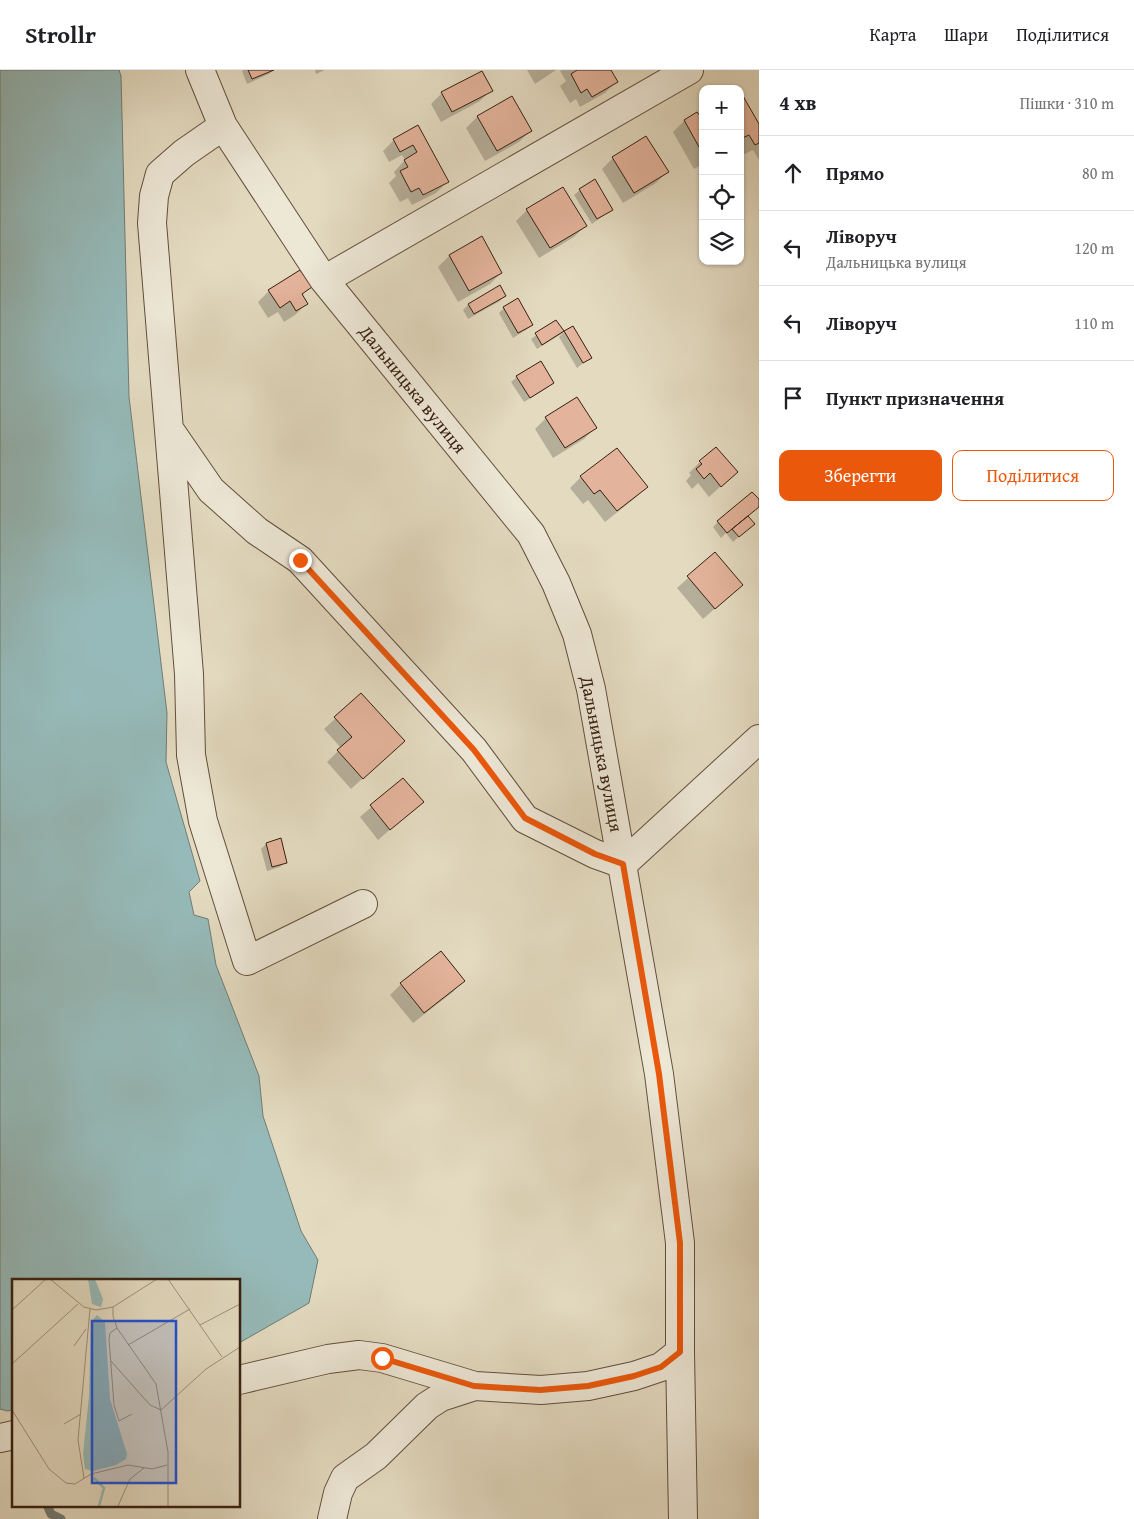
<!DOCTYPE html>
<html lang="uk">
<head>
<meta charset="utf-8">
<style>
	body { margin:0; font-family:"Gentium Book Plus",serif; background:#f2f2f2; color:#202124 }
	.controls { position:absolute; right:15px; top:15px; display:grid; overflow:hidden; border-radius:10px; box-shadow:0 1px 4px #0004 }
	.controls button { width:45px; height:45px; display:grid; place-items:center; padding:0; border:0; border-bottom:1px solid #e0e0e0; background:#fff; color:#202124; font:25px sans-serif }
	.stop { position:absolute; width:15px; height:15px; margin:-11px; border:4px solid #ea580c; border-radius:50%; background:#fff }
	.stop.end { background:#ea580c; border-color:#fff; box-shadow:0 1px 5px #0008 }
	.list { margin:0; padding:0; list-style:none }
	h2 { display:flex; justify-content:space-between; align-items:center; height:65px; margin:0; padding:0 20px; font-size:21px }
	h2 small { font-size:16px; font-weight:400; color:#757577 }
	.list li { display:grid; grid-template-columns:32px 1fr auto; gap:15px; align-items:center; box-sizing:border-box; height:75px; padding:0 20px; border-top:1px solid #e0e0e0 }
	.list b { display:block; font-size:19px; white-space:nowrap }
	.list p { margin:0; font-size:16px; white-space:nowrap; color:#757577 }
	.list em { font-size:16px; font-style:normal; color:#757577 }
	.actions { display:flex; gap:10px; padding:15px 20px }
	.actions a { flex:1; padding:11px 0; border:1px solid #ea580c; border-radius:10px; text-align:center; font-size:18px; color:#ea580c }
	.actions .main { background:#ea580c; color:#fff }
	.icon { flex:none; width:28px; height:28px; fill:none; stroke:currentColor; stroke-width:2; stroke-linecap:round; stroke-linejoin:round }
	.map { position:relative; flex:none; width:759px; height:1449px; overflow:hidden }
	header { display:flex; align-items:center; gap:30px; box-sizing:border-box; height:70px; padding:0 25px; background:#fff; border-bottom:1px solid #e0e0e0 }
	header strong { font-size:24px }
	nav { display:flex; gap:28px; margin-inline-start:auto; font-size:18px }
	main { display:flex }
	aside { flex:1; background:#fff }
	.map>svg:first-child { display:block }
</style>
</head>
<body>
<header>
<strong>Strollr</strong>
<nav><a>Карта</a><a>Шари</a><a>Поділитися</a></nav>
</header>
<main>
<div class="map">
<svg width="759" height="1449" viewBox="0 0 759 1449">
	<rect width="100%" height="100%" fill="#e3dac0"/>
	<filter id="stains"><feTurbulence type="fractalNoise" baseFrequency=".004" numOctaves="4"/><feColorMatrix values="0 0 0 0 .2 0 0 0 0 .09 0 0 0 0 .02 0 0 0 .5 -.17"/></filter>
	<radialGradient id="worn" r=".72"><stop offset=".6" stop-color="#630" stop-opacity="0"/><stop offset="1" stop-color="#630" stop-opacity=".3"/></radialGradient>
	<!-- water -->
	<path fill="#96bab9" stroke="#707c75" d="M 0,0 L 119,0 L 121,6 L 129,327 L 167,643 L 166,692 L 200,811 L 189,822 L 194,845 L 208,849 L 216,895 L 259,1006 L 263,1046 L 301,1161 L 318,1190 L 309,1233 L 239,1273 L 239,1210 L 14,1210 L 14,1340 L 7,1341 L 0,1339 Z"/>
	<!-- shadow -->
	<path fill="#0003" d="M 243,0 L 273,0 L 269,4 L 247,14 L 242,1 Z
		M 315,0 L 325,0 L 316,4 Z
		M 527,0 L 556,0 L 535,14 Z
		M 562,0 L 610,0 L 616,12 L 605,23 L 580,37 L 576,29 L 570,33 L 560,16 L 566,11 L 560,1 Z
		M 491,20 L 480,31 L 441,52 L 431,34 L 442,23 Z
		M 511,28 L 530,61 L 519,72 L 485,91 L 466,58 L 477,47 Z
		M 740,29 L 759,56 L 759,90 L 753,80 L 743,85 L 740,80 Z
		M 697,44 L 703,50 L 703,94 L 694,99 L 673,62 L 684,51 Z
		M 418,57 L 447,112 L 436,123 L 412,135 L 408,128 L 400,132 L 389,113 L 396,106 L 394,102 L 405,90 L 402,85 L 389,92 L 383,81 L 394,70 Z
		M 613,88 L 667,102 L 656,113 L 623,133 L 602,99 Z
		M 580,120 L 611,140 L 592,154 L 574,125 Z
		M 527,140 L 585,156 L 574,167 L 539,188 L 516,151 Z
		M 481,168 L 501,203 L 490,214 L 458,232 L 438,197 L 449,186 Z
		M 310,217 L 301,226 L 306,234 L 295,245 L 284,252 L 278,242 L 268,248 L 258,232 L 269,221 Z
		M 500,217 L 505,225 L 500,231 L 468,249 L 463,240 L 468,235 Z
		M 504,238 L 532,254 L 526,260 L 513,268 L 499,243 Z
		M 556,251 L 564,263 L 572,258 L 590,288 L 577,298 L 559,267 L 563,263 L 537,279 L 531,269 Z
		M 517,307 L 553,313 L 547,318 L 524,332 L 511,312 Z
		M 546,348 L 595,358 L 584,369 L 553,388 L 535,359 Z
		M 700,392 L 736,402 L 709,427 L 698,413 L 692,419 L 686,411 L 691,405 L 689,403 Z
		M 581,407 L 646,417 L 635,428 L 605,452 L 588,430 L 583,434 L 570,418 Z
		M 759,431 L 759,436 L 747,446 L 753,454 L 733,472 L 726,463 L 721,468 L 713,457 L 718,452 Z
		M 715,484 L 742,515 L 703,549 L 677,518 Z
		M 361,625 L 392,682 L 351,719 L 327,692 L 341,678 L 324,659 Z
		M 403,709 L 422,732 L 378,770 L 360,747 Z
		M 266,774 L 286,792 L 280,797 L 267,801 L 261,779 Z
		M 463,911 L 453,922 L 413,953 L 390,925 L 401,914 Z"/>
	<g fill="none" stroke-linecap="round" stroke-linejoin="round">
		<!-- stream -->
		<path stroke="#707c75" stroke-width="9" d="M 47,1435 L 51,1444 L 61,1449"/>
	</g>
	<!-- building -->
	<path fill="#e3b39b" stroke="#372010" d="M 248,0 L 274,0 L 252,9 Z
		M 577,0 L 611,0 L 618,12 L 592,27 L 587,19 L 581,23 L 571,4 Z
		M 482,1 L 493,21 L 452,42 L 441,22 Z
		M 512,26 L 532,61 L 497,81 L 477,46 Z
		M 743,26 L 759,54 L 759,73 L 755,75 L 749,65 L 740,69 L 740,28 Z
		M 697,42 L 703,49 L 703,84 L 684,50 Z
		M 418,55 L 449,112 L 423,125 L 419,118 L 411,122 L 400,101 L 408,97 L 404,90 L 417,82 L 413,75 L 400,82 L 393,69 Z
		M 646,66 L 669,102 L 634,123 L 612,87 Z
		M 595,109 L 613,140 L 597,149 L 579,119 Z
		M 563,117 L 587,156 L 550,178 L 526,139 Z
		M 482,166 L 502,203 L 469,221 L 449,185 Z
		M 300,200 L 312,217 L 302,224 L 308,234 L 296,241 L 290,231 L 280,238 L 268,220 Z
		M 500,215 L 506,226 L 474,244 L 468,234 Z
		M 518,228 L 533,255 L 518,263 L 503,237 Z
		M 556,250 L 564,261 L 542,275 L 535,263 Z
		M 573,256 L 592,288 L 583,293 L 564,261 Z
		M 541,291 L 554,313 L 530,328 L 516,306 Z
		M 577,327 L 597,358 L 565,378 L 545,347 Z
		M 716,377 L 738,402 L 721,417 L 710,403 L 704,409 L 696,399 L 702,394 L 699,391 Z
		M 617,378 L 648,417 L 617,441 L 600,420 L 594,424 L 580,406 Z
		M 752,422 L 759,429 L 759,437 L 727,463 L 717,451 Z
		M 748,446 L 755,454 L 739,467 L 732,459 Z
		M 715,482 L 743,515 L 715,539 L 687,506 Z
		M 361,623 L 405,671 L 363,709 L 337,680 L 352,667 L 334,647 Z
		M 403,708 L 424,732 L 390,760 L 370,735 Z
		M 281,768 L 287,793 L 272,797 L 266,773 Z
		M 441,881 L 465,911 L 424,943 L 400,913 Z"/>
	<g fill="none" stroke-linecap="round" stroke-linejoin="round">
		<!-- minor casing -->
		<g stroke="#624e3c" stroke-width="30">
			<path id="minor" d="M 200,0 L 223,56 L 324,210 L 531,464 L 556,513 L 577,564 L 591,619 L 659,1004 L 680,1173 L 680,1282 L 683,1449
				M 223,56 L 184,83 L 160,104 L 154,126 L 152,153 L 189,604 L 191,685 L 203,751 L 247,891 L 363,834
				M 324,210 L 689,0
				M 169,359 L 211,420 L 257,461 L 300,490 L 474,680 L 525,749 L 595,784 L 623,794 L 759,669
				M 239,1310 L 328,1289 L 359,1285 L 382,1288 L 475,1316 L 541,1320 L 588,1316 L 634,1306 L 661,1297 L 680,1282
				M 0,1368 L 14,1365
				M 332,1449 L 338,1423 L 345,1408 L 376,1386 L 427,1336 L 441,1327 L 475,1316"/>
		</g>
		<!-- minor -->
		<use href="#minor" stroke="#ede7d6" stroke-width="28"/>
	</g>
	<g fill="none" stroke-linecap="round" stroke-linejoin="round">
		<!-- route -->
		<path stroke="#ea580c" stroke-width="6" d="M 300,490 L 474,680 L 525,748 L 595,784 L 623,794 L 659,1004 L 680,1173 L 680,1282 L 661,1297 L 634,1306 L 588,1316 L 540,1320 L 474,1316 L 382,1288"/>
	</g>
	<g text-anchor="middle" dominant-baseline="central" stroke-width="4" stroke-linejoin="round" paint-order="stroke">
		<!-- street labels -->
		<g font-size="18" fill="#372010" stroke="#ede7d6">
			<text transform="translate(413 319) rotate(51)">Дальницька вулиця</text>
			<text transform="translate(602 684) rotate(79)">Дальницька вулиця</text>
		</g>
	</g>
	<!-- overview -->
	<g transform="translate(12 1209)">
		<rect width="228" height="228" fill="#e3dac0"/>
		<path d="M 76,0 L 83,0 L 91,20 L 89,28 L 80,25 ZM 85,36 L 93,43 L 98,120 L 115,175 L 114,180 L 104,186 L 81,192 L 73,190 L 71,175 L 77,117 L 79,43 Z" fill="#96bab9"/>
		<path fill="none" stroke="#96bab9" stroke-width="2.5" d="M 82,199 L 92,209 L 87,227"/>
		<path fill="none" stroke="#9e907a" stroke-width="1" d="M 38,0 L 72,28 L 84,31 L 101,28M 145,0 L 101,28 L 101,37 L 105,49 L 144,105 L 156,173 L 156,227M 156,0 L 210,78M 0,31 L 34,0M 188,46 L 228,25M 105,49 L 98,54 L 97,60 L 102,126 L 107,142 L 120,135M 116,66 L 178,30M 62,67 L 74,50M 99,82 L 138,126 L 149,131 L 194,90 L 228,68M 0,85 L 66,25M 0,131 L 37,190 L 54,204 L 63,205 L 79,195 L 116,186 L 140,190 L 155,186M 52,145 L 69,135M 72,199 L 66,161 L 78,30M 106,227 L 118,200 L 132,189"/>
		<path fill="#1d4ed8" fill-opacity="0.15" stroke="#1d4ed8" stroke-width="2.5" d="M 80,42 L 164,42 L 164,204 L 80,204 Z"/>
		<rect width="228" height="228" fill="none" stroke="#372010" stroke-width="2.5"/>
	</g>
	<rect width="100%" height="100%" filter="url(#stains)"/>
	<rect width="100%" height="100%" fill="url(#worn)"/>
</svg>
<div class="controls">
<button>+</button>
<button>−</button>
<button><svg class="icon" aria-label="locate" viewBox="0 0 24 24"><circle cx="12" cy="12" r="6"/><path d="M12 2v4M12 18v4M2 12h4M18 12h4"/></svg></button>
<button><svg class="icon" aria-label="layers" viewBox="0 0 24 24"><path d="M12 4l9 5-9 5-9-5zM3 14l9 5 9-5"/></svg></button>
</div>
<div class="stop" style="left:382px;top:1288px"></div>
<div class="stop end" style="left:300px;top:490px"></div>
</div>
<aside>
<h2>4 хв<small>Пішки · 310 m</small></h2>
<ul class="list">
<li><svg class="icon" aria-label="ahead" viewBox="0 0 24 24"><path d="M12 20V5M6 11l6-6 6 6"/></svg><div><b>Прямо</b></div><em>80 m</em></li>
<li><svg class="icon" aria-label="left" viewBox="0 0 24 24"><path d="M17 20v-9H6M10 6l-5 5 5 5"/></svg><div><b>Ліворуч</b><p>Дальницька вулиця</p></div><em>120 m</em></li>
<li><svg class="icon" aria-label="left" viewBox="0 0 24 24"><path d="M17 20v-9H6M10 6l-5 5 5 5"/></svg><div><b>Ліворуч</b></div><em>110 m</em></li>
<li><svg class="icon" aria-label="arrive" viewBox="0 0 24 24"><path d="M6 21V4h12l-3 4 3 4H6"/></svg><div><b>Пункт призначення</b></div></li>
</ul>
<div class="actions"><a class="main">Зберегти</a><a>Поділитися</a></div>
</aside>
</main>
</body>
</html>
